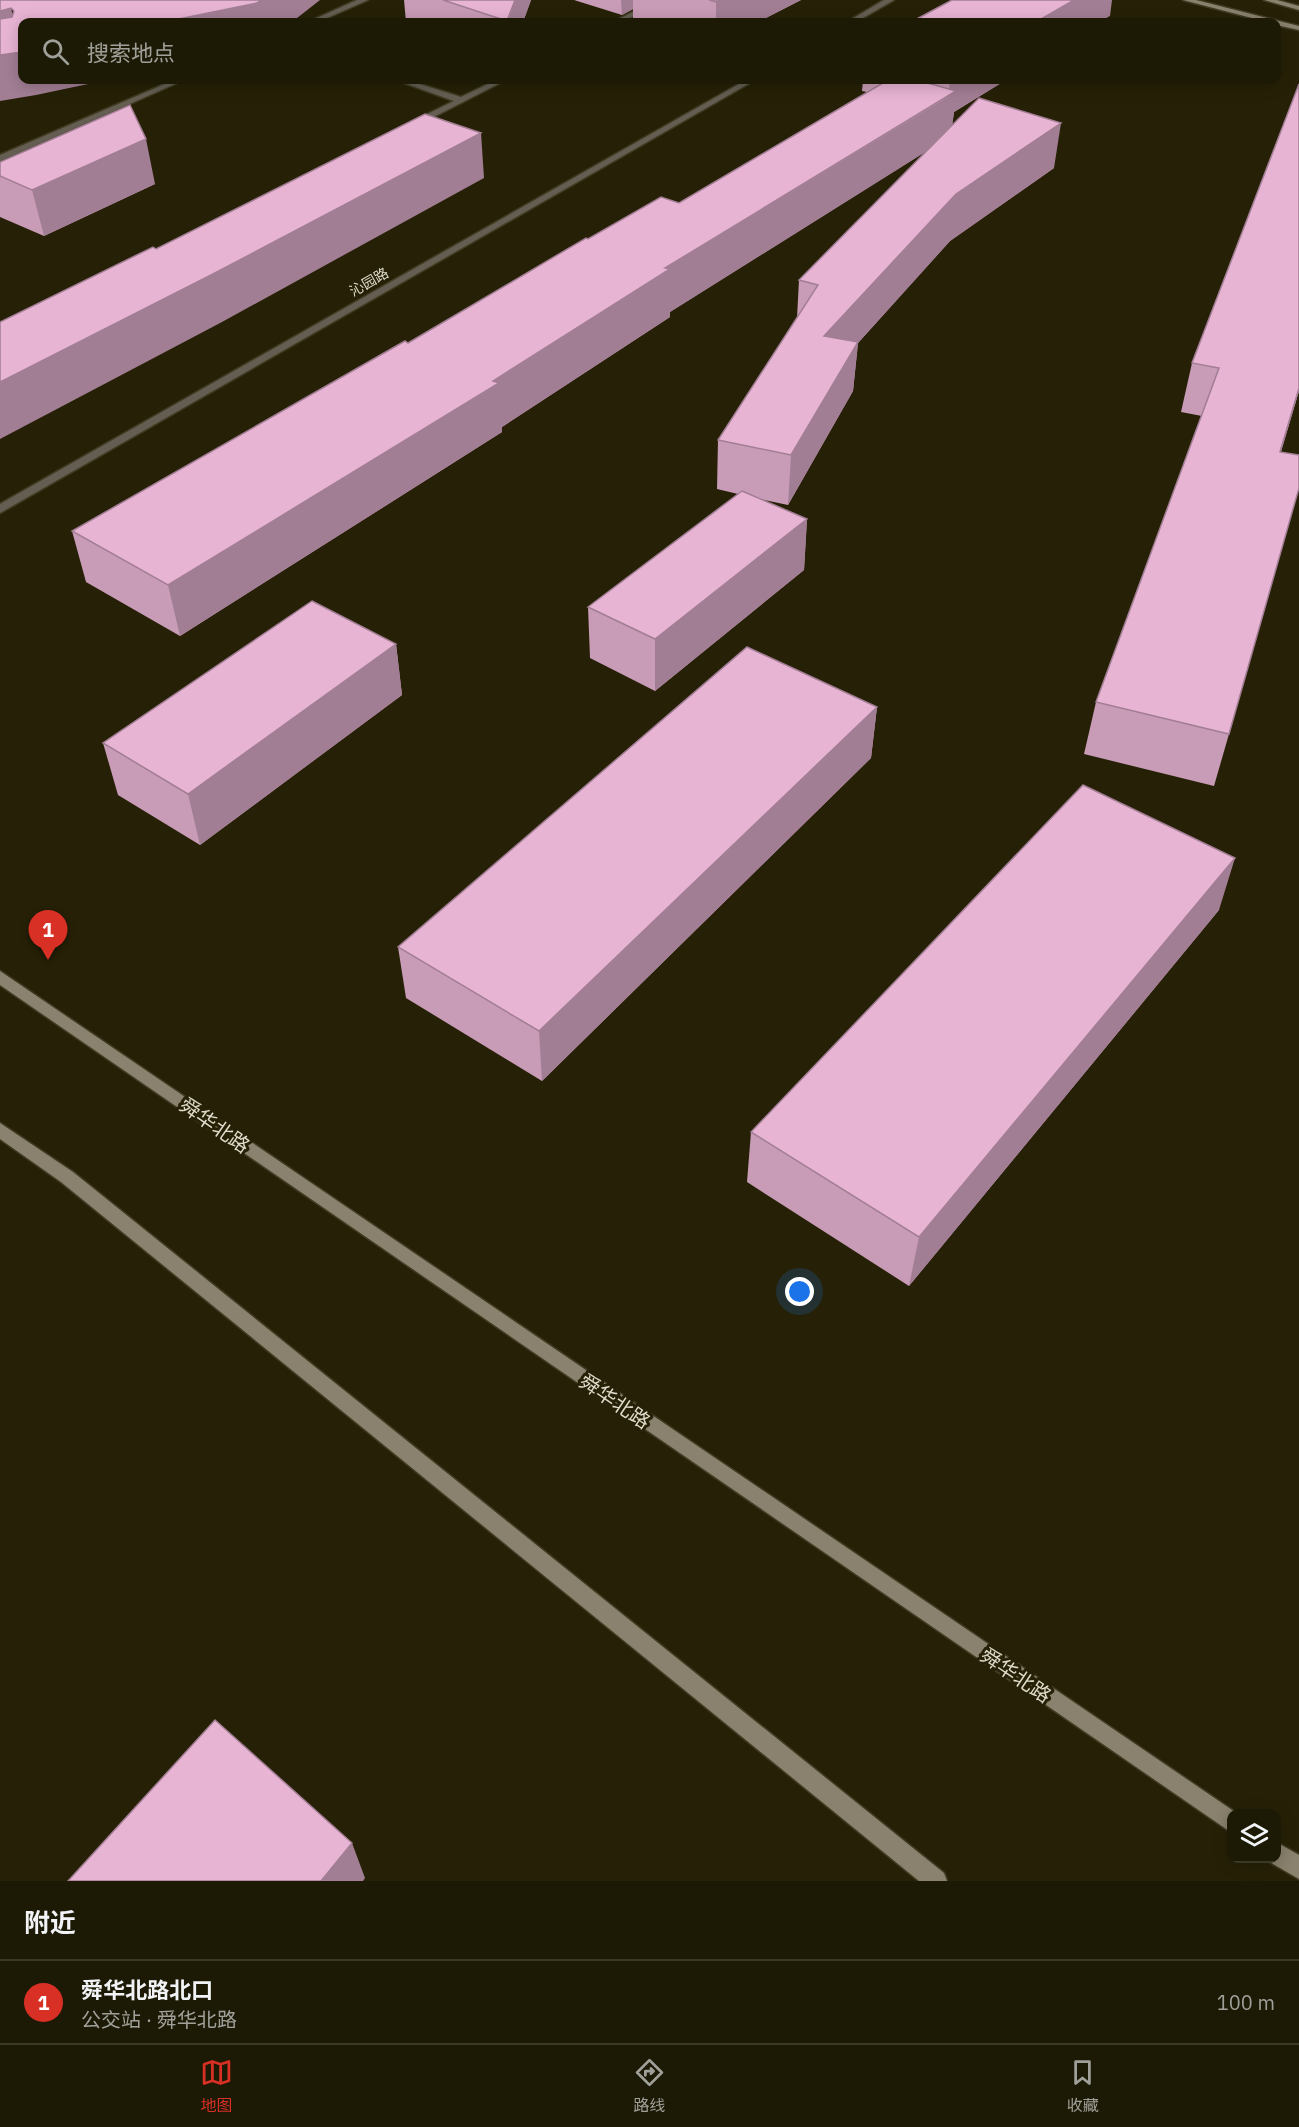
<!DOCTYPE html>
<html lang="zh">
<head>
<meta charset="utf-8">
<style>
	body { margin:0; font-family:"IBM Plex Sans","Noto Sans SC",sans-serif; background:#25220e; color:#f1f3f6 }
	.controls { position:absolute; right:18px; bottom:18px; display:grid; overflow:hidden; border-radius:12px; box-shadow:0 3px 15px #0003 }
	.controls button { width:54px; height:54px; display:grid; place-items:center; padding:0; border:0; border-bottom:2px solid #3a3826; background:#1c1904; color:#f1f3f6; font:30px sans-serif }
	.you { position:absolute; left:800px; top:1292px; width:21px; height:21px; margin:-15px; border:4px solid #fff; border-radius:50%; background:#1a73e8; box-shadow:0 0 0 9px #1a73e833 }
	.badge { display:grid; place-items:center; width:39px; height:39px; border-radius:50%; background:#d93025; color:#fff; font-size:20px; font-weight:700 }
	.pin { position:absolute; translate:-50% -50px; filter:drop-shadow(0 2px 3px #0008) }
	.pin::after { content:''; position:absolute; top:32px; width:21px; height:18px; background:inherit; clip-path:polygon(0 0,100% 0,50% 100%) }
	.list { margin:0; padding:0; list-style:none }
	h2 { display:flex; justify-content:space-between; align-items:center; height:78px; margin:0; padding:0 24px; font-size:26px }
	h2 small { font-size:20px; font-weight:400; color:#a0a09a }
	.list li { display:grid; grid-template-columns:39px 1fr auto; gap:18px; align-items:center; box-sizing:border-box; height:84px; padding:0 24px; border-top:2px solid #3a3826 }
	.list b { display:block; font-size:22px; white-space:nowrap }
	.list p { margin:0; font-size:20px; white-space:nowrap; color:#a0a09a }
	.list em { font-size:20px; font-style:normal; color:#a0a09a }
	.icon { flex:none; width:33px; height:33px; fill:none; stroke:currentColor; stroke-width:2; stroke-linecap:round; stroke-linejoin:round }
	.map { position:relative; flex:none; width:1299px; height:1881px; overflow:hidden }
	.search { position:absolute; background:#1c1904; box-shadow:0 3px 15px #0003; left:18px; right:18px; top:18px; height:66px; display:flex; align-items:center; gap:15px; box-sizing:border-box; padding:0 21px; border-radius:12px; color:#a0a09a; font-size:22px }
	.sheet { height:162px; background:#1c1904 }
	nav { display:flex; justify-content:space-around; align-items:center; box-sizing:border-box; height:84px; border-top:2px solid #3a3826; background:#1c1904; font-size:16px; color:#a0a09a }
	nav a { display:grid; justify-items:center; gap:3px }
	nav .on { color:#d93025 }
	.map>svg:first-child { display:block }
</style>
</head>
<body>
<div class="map">
<svg width="1299" height="1881" viewBox="0 0 1299 1881">
	<rect width="100%" height="100%" fill="#262106"/>
	<g fill="none" stroke-linecap="round" stroke-linejoin="round">
		<!-- service casing -->
		<g stroke="#403b22" stroke-width="3">
			<path id="service" d="M 357,0 L 368,0 L 318,22 L 308,22 Z
				M 174,80 L 184,80 L 0,161 L 0,155 Z"/>
		</g>
		<!-- minor casing -->
		<g stroke="#403b22" stroke-width="3">
			<path id="minor" d="M 656,0 L 666,0 L 622,22 L 613,22 Z
				M 396,80 L 407,80 L 461,97 L 496,80 L 506,80 L 414,127 L 411,126 L 411,122 L 454,101 Z"/>
		</g>
		<!-- tertiary casing -->
		<g stroke="#403b22" stroke-width="3">
			<path id="tertiary" d="M 884,0 L 894,0 L 856,22 L 847,22 Z
				M 746,80 L 755,80 L 0,513 L 0,504 Z"/>
		</g>
		<!-- secondary casing -->
		<g stroke="#403b22" stroke-width="3">
			<path id="secondary" d="M 1183,0 L 1196,0 L 1299,26 L 1299,30 L 1276,25 L 1276,22 L 1267,22 Z
				M 1264,0 L 1277,0 L 1299,6 L 1299,10 Z
				M 0,971 L 1238,1814 L 1232,1814 L 1232,1833 L 0,985 Z
				M 0,1123 L 73,1172 L 944,1873 L 947,1881 L 919,1881 L 61,1182 L 0,1139 Z
				M 1276,1842 L 1299,1855 L 1299,1879 L 1268,1861 L 1267,1858 L 1276,1858 Z"/>
		</g>
		<!-- service -->
		<use href="#service" fill="#645e52" fill-rule="evenodd"/>
		<!-- minor -->
		<use href="#minor" fill="#645e52" fill-rule="evenodd"/>
		<!-- tertiary -->
		<use href="#tertiary" fill="#645e52" fill-rule="evenodd"/>
		<!-- secondary -->
		<use href="#secondary" fill="#8a816e" fill-rule="evenodd"/>
	</g>
	<!-- wall -->
	<path fill="#c89bb6" d="M 404,0 L 531,0 L 523,22 L 406,22 Z
		M 574,0 L 801,0 L 758,22 L 645,22 L 633,19 L 633,9 L 622,15 Z
		M 863,80 L 1006,80 L 954,112 L 952,125 L 1054,168 L 950,241 L 858,343 L 853,391 L 788,505 L 759,499 L 807,519 L 804,570 L 655,691 L 590,658 L 588,607 L 738,494 L 717,489 L 718,440 L 797,318 L 799,280 L 926,151 L 670,312 L 670,317 L 502,427 L 502,432 L 180,636 L 86,582 L 72,531 L 408,343 L 588,239 L 679,203 L 867,92 L 862,91 Z
		M 1299,84 L 1299,391 L 1281,452 L 1229,734 L 1214,786 L 1084,754 L 1096,702 L 1202,416 L 1181,412 L 1192,363 Z
		M 0,162 L 155,184 L 44,236 L 0,217 Z
		M 396,644 L 402,695 L 200,845 L 118,795 L 103,743 Z
		M 877,707 L 871,758 L 542,1081 L 406,998 L 398,947 Z
		M 1219,910 L 909,1286 L 747,1182 L 751,1132 Z"/>
	<!-- shaded-wall -->
	<path fill="#a27e94" d="M 261,0 L 320,0 L 292,22 L 164,22 Z
		M 515,0 L 531,0 L 523,22 L 508,22 Z
		M 621,0 L 633,0 L 633,9 L 622,15 Z
		M 721,0 L 801,0 L 758,22 L 716,22 L 716,2 Z
		M 1074,0 L 1112,0 L 1110,16 L 1099,22 L 1036,22 Z
		M 11,8 L 22,52 L 22,80 L 107,80 L 36,95 L 0,101 L 0,11 Z
		M 950,80 L 1006,80 L 954,112 L 951,136 L 670,312 L 670,317 L 502,427 L 502,432 L 180,636 L 168,585 L 493,381 L 665,268 L 948,97 Z
		M 1061,123 L 1054,168 L 950,241 L 858,343 L 853,391 L 788,505 L 791,455 L 824,336 L 956,194 Z
		M 481,133 L 484,178 L 222,322 L 0,439 L 0,382 Z
		M 146,139 L 155,184 L 44,236 L 32,190 Z
		M 1299,388 L 1299,391 L 1265,502 L 1280,452 Z
		M 807,519 L 804,570 L 655,691 L 655,639 Z
		M 396,644 L 402,695 L 200,845 L 188,794 Z
		M 877,707 L 871,758 L 542,1081 L 539,1031 Z
		M 1235,858 L 1219,910 L 909,1286 L 919,1237 Z
		M 352,1843 L 365,1878 L 363,1881 L 321,1881 Z"/>
	<!-- building -->
	<path fill="#e8b4d4" stroke="#a27e94" stroke-width="1.5" d="M 0,0 L 261,0 L 257,3 L 164,22 L 22,22 L 22,52 L 0,55 L 0,19 L 12,17 L 14,11 L 11,8 L 0,11 Z
		M 443,0 L 515,0 L 507,21 Z
		M 709,0 L 721,0 L 716,2 Z
		M 952,0 L 1074,0 L 1036,22 L 911,22 Z
		M 888,80 L 917,80 L 956,91 L 665,268 L 670,269 L 493,381 L 499,383 L 168,585 L 72,531 L 405,341 L 408,343 L 586,238 L 588,239 L 661,197 L 679,203 Z
		M 1299,84 L 1299,388 L 1280,452 L 1299,455 L 1299,488 L 1229,734 L 1096,702 L 1219,368 L 1192,363 Z
		M 979,98 L 1061,123 L 956,194 L 824,336 L 858,342 L 791,455 L 718,440 L 818,285 L 799,280 Z
		M 130,105 L 146,139 L 32,190 L 0,176 L 0,162 Z
		M 425,114 L 481,133 L 213,274 L 0,382 L 0,322 L 153,247 L 156,249 Z
		M 742,491 L 807,519 L 655,639 L 588,607 Z
		M 312,601 L 396,644 L 188,794 L 103,743 Z
		M 747,647 L 877,707 L 539,1031 L 398,947 Z
		M 1083,785 L 1235,858 L 919,1237 L 751,1132 Z
		M 215,1720 L 352,1843 L 321,1881 L 68,1881 Z"/>
	<g text-anchor="middle" dominant-baseline="central" stroke-width="6" stroke-linejoin="round" paint-order="stroke">
		<!-- far-street labels -->
		<g font-size="14" fill="#dfdccc" stroke="#262106">
			<text transform="translate(369 282) rotate(-30)">沁园路</text>
		</g>
		<!-- near-street labels -->
		<g font-size="20" fill="#dfdccc" stroke="#262106">
			<text transform="translate(215 1125) rotate(35)">舜华北路</text>
			<text transform="translate(615 1401) rotate(34)">舜华北路</text>
			<text transform="translate(1016 1675) rotate(34)">舜华北路</text>
		</g>
	</g>
</svg>
<div class="controls">
<button><svg class="icon" aria-label="layers" viewBox="0 0 24 24"><path d="M12 4l9 5-9 5-9-5zM3 14l9 5 9-5"/></svg></button>
</div>
<div class="you"></div>
<div class="pin badge" style="left:48px;top:960px">1</div>
<div class="search"><svg class="icon" aria-label="search" viewBox="0 0 24 24"><circle cx="10" cy="10" r="6"/><path d="M15 15l6 6"/></svg>搜索地点</div>
</div>
<section class="sheet">
<h2>附近<small></small></h2>
<ul class="list">
<li><span class="badge">1</span><div><b>舜华北路北口</b><p>公交站 · 舜华北路</p></div><em>100 m</em></li>
</ul>
</section>
<nav>
<a class="on"><svg class="icon" aria-label="map" viewBox="0 0 24 24"><path d="M3 6l6-2 6 2 6-2v14l-6 2-6-2-6 2zM9 4v14M15 6v14"/></svg>地图</a>
<a><svg class="icon" aria-label="directions" viewBox="0 0 24 24"><path d="M12 3l9 9-9 9-9-9zM9 14v-3h6M13 9l2 2-2 2"/></svg>路线</a>
<a><svg class="icon" aria-label="saved" viewBox="0 0 24 24"><path d="M7 4h10v16l-5-4-5 4z"/></svg>收藏</a>
</nav>
</body>
</html>
